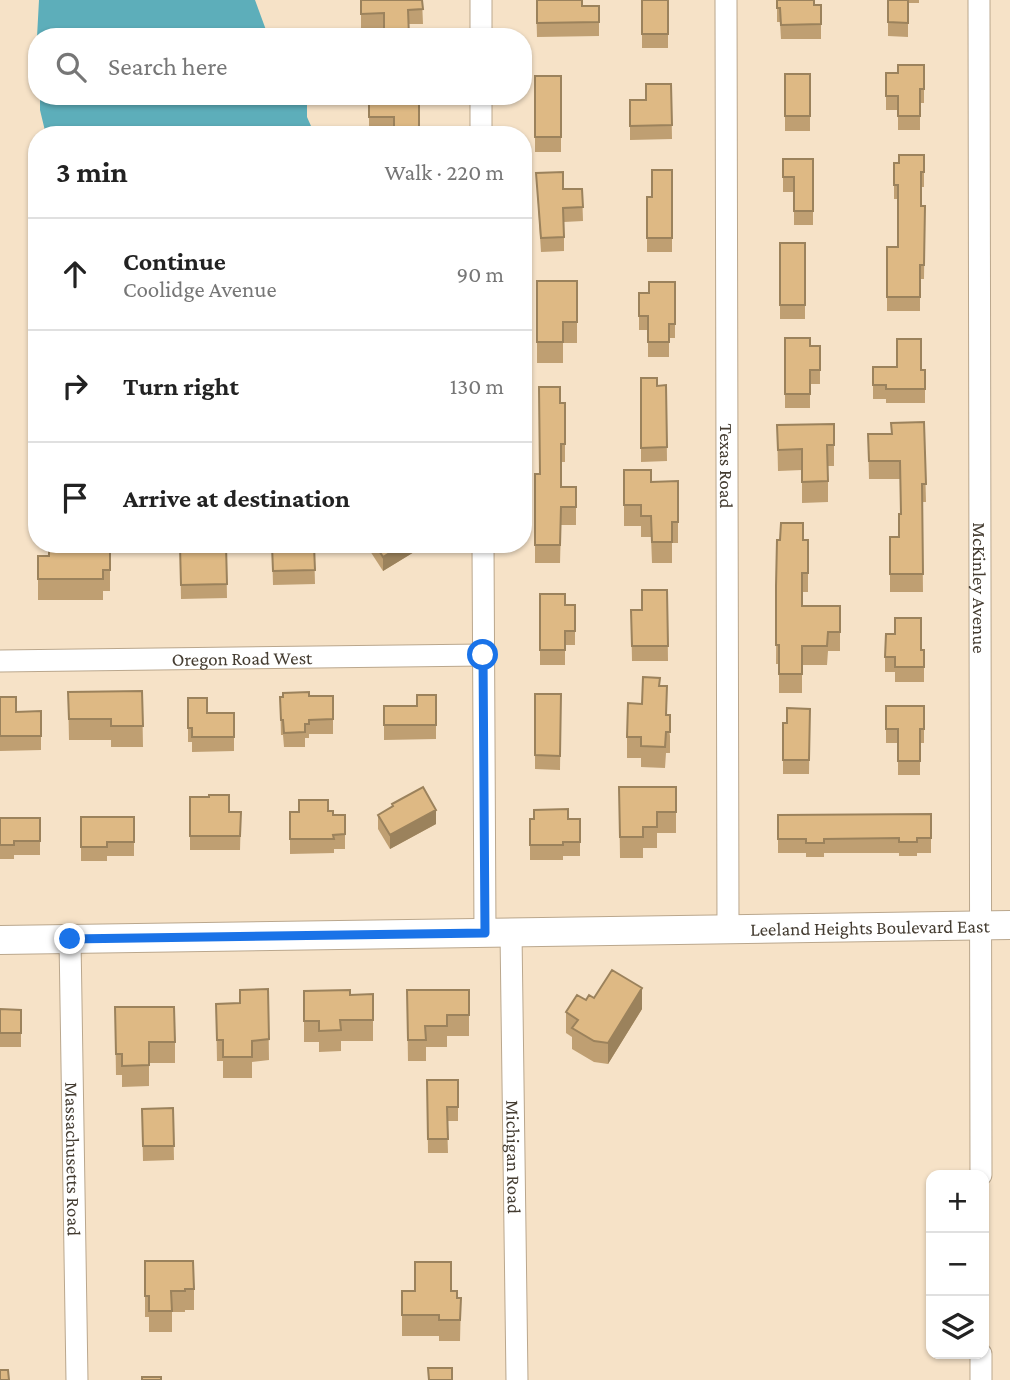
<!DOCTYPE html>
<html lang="en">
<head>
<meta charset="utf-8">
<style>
	body { margin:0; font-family:"Crimson Pro",serif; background:#f2f2f2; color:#222 }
	.controls { position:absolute; right:21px; bottom:21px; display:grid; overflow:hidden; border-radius:14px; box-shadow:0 2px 5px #0004 }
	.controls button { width:63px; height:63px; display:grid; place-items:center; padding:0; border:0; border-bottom:2px solid #e0e0e0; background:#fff; color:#222; font:35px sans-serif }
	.stop { position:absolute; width:21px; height:21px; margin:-16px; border:5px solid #1a73e8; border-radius:50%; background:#fff }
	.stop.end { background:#1a73e8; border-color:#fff; box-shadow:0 2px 7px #0008 }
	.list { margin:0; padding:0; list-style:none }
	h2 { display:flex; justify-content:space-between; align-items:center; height:91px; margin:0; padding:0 28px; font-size:30px }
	h2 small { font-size:23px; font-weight:400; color:#767676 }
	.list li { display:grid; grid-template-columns:46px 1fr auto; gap:21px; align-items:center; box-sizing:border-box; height:112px; padding:0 28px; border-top:2px solid #e0e0e0 }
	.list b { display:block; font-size:26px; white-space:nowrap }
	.list p { margin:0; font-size:23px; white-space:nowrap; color:#767676 }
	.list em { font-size:23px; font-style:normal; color:#767676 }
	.icon { flex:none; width:38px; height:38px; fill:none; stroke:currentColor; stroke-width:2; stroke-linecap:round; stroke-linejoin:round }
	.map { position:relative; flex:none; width:1010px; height:1380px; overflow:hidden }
	.search { position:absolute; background:#fff; box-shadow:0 2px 5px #0004; left:28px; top:28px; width:504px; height:77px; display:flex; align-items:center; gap:18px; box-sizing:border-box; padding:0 24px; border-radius:28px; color:#767676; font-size:26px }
	.panel { position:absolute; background:#fff; box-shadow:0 2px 5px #0004; left:28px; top:126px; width:504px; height:427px; border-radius:28px }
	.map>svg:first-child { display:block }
</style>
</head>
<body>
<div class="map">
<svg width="1010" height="1380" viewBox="0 0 1010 1380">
	<rect width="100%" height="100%" fill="#f6e2c7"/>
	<!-- water -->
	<path fill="#5daeba" d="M 39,0 L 255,0 L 266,30 L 271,37 L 37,37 Z
		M 40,96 L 301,96 L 307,104 L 307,117 L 315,135 L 46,135 L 40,110 Z"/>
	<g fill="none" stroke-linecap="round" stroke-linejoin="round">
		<!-- minor casing -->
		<g stroke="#baa78d" stroke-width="23">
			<g id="minor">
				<path d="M 481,0 L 481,37"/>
				<path id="s1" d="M 726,0 L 728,930"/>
				<path id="s2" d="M 979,0 L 981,1175"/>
				<path d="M 481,96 L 481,135"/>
				<path d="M 483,544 L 485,933"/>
				<path id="s3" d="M 0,661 L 483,655"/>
				<path id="s4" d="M 511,933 L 517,1380"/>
				<path id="s5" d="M 70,939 L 77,1380"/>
				<path d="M 981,1354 L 981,1380"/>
			</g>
		</g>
		<!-- secondary casing -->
		<g stroke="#baa78d" stroke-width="30">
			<g id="secondary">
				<path id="s6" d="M 0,940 L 1010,925"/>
			</g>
		</g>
		<!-- minor -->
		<use href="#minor" stroke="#fff" stroke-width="21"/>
		<!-- secondary -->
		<use href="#secondary" stroke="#fff" stroke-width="28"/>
	</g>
	<!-- wall -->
	<path fill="#bf9f72" d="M 361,0 L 422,0 L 423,24 L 408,24 L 409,37 L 384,37 L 384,28 L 361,28 Z
		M 536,0 L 582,6 L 599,6 L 599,36 L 537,37 Z
		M 642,0 L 668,0 L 668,48 L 642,48 Z
		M 777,0 L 821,5 L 821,39 L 781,39 L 780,22 L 777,22 Z
		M 888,0 L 919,0 L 919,3 L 908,3 L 908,37 L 888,36 Z
		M 924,65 L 924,103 L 920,103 L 920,130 L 898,130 L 898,110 L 886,110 L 886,73 L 898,73 Z
		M 785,74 L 810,74 L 810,131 L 785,131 Z
		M 535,76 L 561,76 L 561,152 L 535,152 Z
		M 671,84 L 672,139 L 630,140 L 630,100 L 646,100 Z
		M 369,96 L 419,96 L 394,131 L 369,131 Z
		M 924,155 L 924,187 L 921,187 L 921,206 L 925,206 L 924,279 L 920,279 L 920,311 L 887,311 L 887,247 L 898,247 L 898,199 L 894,199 L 894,163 L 899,163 Z
		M 783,159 L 813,159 L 813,225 L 794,225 L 794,192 L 783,192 Z
		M 672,170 L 672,252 L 647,252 L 647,197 L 652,197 Z
		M 536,173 L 563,189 L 582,189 L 583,221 L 564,222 L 564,251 L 541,252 Z
		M 780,243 L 805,243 L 805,319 L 780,319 Z
		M 537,281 L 577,281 L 577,343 L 563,343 L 563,363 L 537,363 Z
		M 675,282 L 675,338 L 669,338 L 669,357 L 648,357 L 648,330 L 639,330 L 639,293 L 649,293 Z
		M 785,338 L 810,346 L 820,346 L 820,384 L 810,384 L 810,408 L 785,408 Z
		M 873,367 L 897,367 L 925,370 L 925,403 L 886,403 L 886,399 L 873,399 Z
		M 641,378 L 657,386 L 666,385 L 667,461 L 641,462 Z
		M 560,403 L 565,403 L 565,462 L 561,462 L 561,487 L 576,487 L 576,525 L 561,525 L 560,563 L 535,563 L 535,474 L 540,474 Z
		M 924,422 L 926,502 L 922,502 L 923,592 L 890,592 L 890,537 L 899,537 L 901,514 L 900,479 L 869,479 L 868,434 L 891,434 Z
		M 834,424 L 834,466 L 828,466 L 828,502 L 802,503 L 802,470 L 778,471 L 777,425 Z
		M 624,470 L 651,482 L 678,481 L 678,543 L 672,543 L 672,563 L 652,563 L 651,537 L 641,537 L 641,526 L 624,526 Z
		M 777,540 L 803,540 L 808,559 L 808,592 L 802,592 L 802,606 L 840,606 L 840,651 L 828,651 L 827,665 L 802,665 L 802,693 L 779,693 L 779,664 L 776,664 Z
		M 370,544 L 419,544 L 419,549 L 383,571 L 370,551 Z
		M 226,545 L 227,598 L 181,599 L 180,546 Z
		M 314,545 L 315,584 L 273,585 L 272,546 Z
		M 110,547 L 110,591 L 103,591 L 103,600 L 38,600 L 38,556 L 49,556 Z
		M 667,590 L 668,661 L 632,661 L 631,610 L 642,610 Z
		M 540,594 L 565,605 L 575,605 L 575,645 L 565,645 L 565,665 L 540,665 Z
		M 921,650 L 924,650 L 924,682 L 895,682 L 895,672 L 885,672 L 885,657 Z
		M 660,686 L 667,715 L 670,736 L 670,753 L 666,753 L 665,768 L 641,767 L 641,758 L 627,758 L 627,737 L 642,704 Z
		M 142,691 L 143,747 L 111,747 L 111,740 L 69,740 L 68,692 Z
		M 535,694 L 561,694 L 560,770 L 535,769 Z
		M 436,695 L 436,739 L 384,740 L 384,706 L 417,706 Z
		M 333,696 L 333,734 L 309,734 L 309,738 L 305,738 L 305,747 L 284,747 L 283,735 L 281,735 L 280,697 Z
		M 0,697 L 16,712 L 41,711 L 41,750 L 0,751 Z
		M 188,698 L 207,713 L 234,713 L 234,751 L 192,752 L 192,742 L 188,742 Z
		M 886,706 L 924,706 L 924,743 L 920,743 L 920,775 L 898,775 L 898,743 L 886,743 Z
		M 810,709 L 809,774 L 783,774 L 783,723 L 787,723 Z
		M 619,787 L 676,787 L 676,833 L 657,833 L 657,848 L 643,848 L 643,858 L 620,858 Z
		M 190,797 L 229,812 L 241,812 L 240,850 L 190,850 Z
		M 392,804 L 436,824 L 390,849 L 378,829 L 378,815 L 392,807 Z
		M 328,811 L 333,815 L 345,815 L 345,849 L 334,849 L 334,853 L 290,854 L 290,812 Z
		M 931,814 L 931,853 L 917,853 L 917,856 L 899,856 L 899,853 L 824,853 L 824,857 L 806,857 L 806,853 L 778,853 L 778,815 Z
		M 81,817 L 134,817 L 134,856 L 107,856 L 107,861 L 81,861 Z
		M 0,818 L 40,818 L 40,855 L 14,855 L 14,859 L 0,859 Z
		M 530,819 L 580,819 L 580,856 L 563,856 L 563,860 L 530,860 Z
		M 268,989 L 269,1060 L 252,1062 L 252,1078 L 223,1078 L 223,1061 L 217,1061 L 216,1004 L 240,1003 Z
		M 407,990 L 469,1015 L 469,1036 L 447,1036 L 447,1047 L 426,1047 L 426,1061 L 408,1061 Z
		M 304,991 L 350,995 L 373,1020 L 373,1041 L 341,1041 L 341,1051 L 319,1052 L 319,1042 L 304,1042 Z
		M 594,998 L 642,1009 L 608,1064 L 594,1062 L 572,1049 L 572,1037 L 566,1033 L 566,1012 L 586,1000 Z
		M 115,1007 L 175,1042 L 175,1063 L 149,1063 L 149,1086 L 122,1087 L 122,1075 L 116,1075 Z
		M 0,1009 L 21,1010 L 21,1047 L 0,1047 Z
		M 427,1080 L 458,1080 L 458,1121 L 447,1121 L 448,1153 L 428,1153 Z
		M 173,1108 L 174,1160 L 143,1161 L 142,1109 Z
		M 145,1261 L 194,1289 L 194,1310 L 185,1310 L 185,1312 L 172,1312 L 172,1332 L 149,1332 L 149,1317 L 145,1317 Z
		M 402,1291 L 451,1291 L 457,1298 L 461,1298 L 460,1341 L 439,1341 L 439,1336 L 402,1336 Z"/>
	<!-- shaded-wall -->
	<path fill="#9b825c" d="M 404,544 L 419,544 L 419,549 L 383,571 L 383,557 Z
		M 436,810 L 436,824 L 390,849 L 390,835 Z
		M 642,988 L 642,1009 L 608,1064 L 608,1043 Z"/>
	<!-- building -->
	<path fill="#deb984" stroke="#9b825c" stroke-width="2" d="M 361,0 L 422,0 L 423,9 L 408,10 L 409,36 L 384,37 L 384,13 L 361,14 Z
		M 537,0 L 582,0 L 582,6 L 599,6 L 599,22 L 537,23 Z
		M 642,0 L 668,0 L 668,34 L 642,34 Z
		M 777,0 L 814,0 L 814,5 L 821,5 L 821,24 L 781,25 L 780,8 L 777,8 Z
		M 888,0 L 908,0 L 908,23 L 888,22 Z
		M 898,65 L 924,65 L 924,89 L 920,89 L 920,116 L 898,116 L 898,96 L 886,96 L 886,73 L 898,73 Z
		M 785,74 L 810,74 L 810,116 L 785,116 Z
		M 535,76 L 561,76 L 561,137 L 535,137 Z
		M 646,84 L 671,84 L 672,125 L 630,126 L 630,100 L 646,100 Z
		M 369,96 L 419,96 L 419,135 L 394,135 L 394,117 L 369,117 Z
		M 899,155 L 924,155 L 924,172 L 921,172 L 921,206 L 925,206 L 924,265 L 920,265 L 920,297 L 887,297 L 887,247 L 898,247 L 898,185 L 894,185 L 894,163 L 899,163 Z
		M 783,159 L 813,159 L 813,211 L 794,211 L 794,177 L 783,177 Z
		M 652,170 L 672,170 L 672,238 L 647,238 L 647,197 L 652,197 Z
		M 563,172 L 563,189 L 582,189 L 583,207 L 563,208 L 564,237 L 541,238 L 536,173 Z
		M 780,243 L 805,243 L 805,305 L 780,305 Z
		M 537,281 L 577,281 L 577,322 L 563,322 L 563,342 L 537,342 Z
		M 649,282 L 675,282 L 675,324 L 669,324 L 669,342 L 648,342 L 648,316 L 639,316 L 639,293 L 649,293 Z
		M 785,338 L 810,338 L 810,346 L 820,346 L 820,370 L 810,370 L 810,394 L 785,394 Z
		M 897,339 L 921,339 L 921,370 L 925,370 L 925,389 L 886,389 L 886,385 L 873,385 L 873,367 L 897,367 Z
		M 641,378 L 657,378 L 657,386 L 666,385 L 667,447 L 641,448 Z
		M 539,387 L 560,387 L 560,403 L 565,403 L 565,444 L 561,444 L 561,487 L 576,487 L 576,507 L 561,507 L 560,545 L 535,545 L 535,474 L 540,474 Z
		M 924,422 L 926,484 L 922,484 L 923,574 L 890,574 L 890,537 L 899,537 L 899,514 L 901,514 L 900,461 L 869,461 L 868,434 L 892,434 L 891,423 Z
		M 834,424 L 834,445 L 827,445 L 828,481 L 802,482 L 802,449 L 778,450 L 777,425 Z
		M 624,470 L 651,470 L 651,482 L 678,481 L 678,522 L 672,522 L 672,542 L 652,542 L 651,516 L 641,516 L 641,505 L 624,505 Z
		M 781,523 L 803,523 L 803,540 L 808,540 L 808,573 L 802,573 L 802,606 L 840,606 L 840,632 L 828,632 L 827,646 L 802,646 L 802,674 L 779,674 L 779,645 L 776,645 L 776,586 L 777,540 L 780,540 Z
		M 375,544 L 404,544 L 383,557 Z
		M 49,545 L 110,547 L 110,570 L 103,570 L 103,579 L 38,579 L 38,556 L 49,556 Z
		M 226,545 L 227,584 L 181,585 L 180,546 Z
		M 314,545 L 315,570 L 273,571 L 272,546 Z
		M 642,590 L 667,590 L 668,646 L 632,646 L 631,610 L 642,610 Z
		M 540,594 L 565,594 L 565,605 L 575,605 L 575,631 L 565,631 L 565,650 L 540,650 Z
		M 895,618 L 921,618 L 921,650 L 924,650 L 924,667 L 895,667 L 895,657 L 885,657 L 886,634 L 895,634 Z
		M 643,677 L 660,678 L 659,686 L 667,686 L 666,715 L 670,715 L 670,732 L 666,732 L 665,747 L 641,746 L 641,737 L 627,737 L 628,703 L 642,704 Z
		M 142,691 L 143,726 L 111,726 L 111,719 L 69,719 L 68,692 Z
		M 309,692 L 309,696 L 333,696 L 333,719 L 309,720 L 309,724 L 305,724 L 305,732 L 284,733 L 283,720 L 281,720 L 280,697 L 283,697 L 283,693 Z
		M 535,694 L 561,694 L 560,756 L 535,755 Z
		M 417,695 L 436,695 L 436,725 L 384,725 L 384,706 L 417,706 Z
		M 0,697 L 16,697 L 16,712 L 41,711 L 41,736 L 0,736 Z
		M 188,698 L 207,698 L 207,713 L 234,713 L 234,737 L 192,737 L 192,728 L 188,728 Z
		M 886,706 L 924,706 L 924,729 L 920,729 L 920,761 L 898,761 L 898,729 L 886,729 Z
		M 787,708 L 810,709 L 809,760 L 783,760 L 783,723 L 787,723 Z
		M 423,787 L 436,810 L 390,835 L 378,815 L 393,806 L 392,804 Z
		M 619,787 L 676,787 L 676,812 L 657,812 L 657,827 L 643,827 L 643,837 L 620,837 Z
		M 209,795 L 229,795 L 229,812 L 241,812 L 240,836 L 190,836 L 190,797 L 209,797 Z
		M 299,800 L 328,800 L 328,811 L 333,811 L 333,815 L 345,815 L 345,834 L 333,835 L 334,839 L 290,839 L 290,812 L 299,812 Z
		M 568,809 L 568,819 L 580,819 L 580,842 L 563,842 L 563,845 L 530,845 L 530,819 L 534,819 L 534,810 Z
		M 931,814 L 931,838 L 917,838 L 917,842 L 899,842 L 899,838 L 824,839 L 824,843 L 806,843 L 806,839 L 778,839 L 778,815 Z
		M 81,817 L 134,817 L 134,842 L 107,842 L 107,847 L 81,847 Z
		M 0,818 L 40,818 L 40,841 L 14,841 L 14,845 L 0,845 Z
		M 612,970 L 642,988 L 608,1043 L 594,1041 L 572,1028 L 578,1020 L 566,1012 L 577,995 L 586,1000 L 589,995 L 594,998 Z
		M 268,989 L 269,1039 L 252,1041 L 252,1057 L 223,1057 L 223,1040 L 217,1040 L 216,1004 L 240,1003 L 240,990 Z
		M 350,990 L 350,995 L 373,994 L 373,1020 L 340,1020 L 341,1030 L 319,1031 L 319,1021 L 304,1021 L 304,991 Z
		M 407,990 L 469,990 L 469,1015 L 447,1015 L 447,1026 L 425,1026 L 426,1040 L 408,1040 Z
		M 115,1007 L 174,1007 L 175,1042 L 149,1042 L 149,1065 L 122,1066 L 122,1054 L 116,1054 Z
		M 0,1009 L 21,1010 L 21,1033 L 0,1033 Z
		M 427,1080 L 458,1080 L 458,1107 L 447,1107 L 448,1139 L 428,1139 Z
		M 173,1108 L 174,1146 L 143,1146 L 142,1109 Z
		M 145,1261 L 193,1261 L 194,1289 L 185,1289 L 185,1291 L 171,1291 L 172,1311 L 149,1311 L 149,1296 L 145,1296 Z
		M 415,1262 L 451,1262 L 451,1291 L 457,1291 L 457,1298 L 461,1298 L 460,1320 L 439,1320 L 439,1315 L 402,1315 L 402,1291 L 415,1291 Z
		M 428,1368 L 452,1368 L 452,1380 L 429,1380 Z
		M 0,1370 L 8,1370 L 9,1380 L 0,1380 Z
		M 142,1377 L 161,1377 L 161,1380 L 142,1380 Z"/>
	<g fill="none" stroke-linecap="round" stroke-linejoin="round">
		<!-- route -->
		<path stroke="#1a73e8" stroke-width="9" d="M 70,939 L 485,933 L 483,655"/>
	</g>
	<g text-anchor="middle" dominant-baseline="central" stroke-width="7" stroke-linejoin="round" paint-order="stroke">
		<!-- street labels -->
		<g font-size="19" fill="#443c31" stroke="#fff">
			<text stroke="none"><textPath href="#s1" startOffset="466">Texas Road</textPath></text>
			<text stroke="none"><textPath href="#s2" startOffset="588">McKinley Avenue</textPath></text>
			<text stroke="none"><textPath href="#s3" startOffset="242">Oregon Road West</textPath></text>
			<text stroke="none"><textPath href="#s6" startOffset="870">Leeland Heights Boulevard East</textPath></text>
			<text stroke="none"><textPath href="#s4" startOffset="224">Michigan Road</textPath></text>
			<text stroke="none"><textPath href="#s5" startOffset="220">Massachusetts Road</textPath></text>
		</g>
	</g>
</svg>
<div class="controls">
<button>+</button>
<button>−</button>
<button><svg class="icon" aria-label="layers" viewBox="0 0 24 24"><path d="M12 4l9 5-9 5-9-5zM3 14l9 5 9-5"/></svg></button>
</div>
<div class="stop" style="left:483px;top:655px"></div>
<div class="stop end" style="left:70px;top:939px"></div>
<div class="search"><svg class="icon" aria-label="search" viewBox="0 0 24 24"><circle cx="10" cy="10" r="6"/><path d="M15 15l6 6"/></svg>Search here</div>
<section class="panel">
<h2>3 min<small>Walk · 220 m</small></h2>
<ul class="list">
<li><svg class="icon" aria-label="ahead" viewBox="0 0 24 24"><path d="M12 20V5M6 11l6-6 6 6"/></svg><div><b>Continue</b><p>Coolidge Avenue</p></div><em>90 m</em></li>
<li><svg class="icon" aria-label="right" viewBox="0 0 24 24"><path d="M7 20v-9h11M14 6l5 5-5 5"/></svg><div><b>Turn right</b></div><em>130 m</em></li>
<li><svg class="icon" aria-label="arrive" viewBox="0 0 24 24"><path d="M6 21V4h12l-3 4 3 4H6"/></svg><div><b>Arrive at destination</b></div></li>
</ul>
</section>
</div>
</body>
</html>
